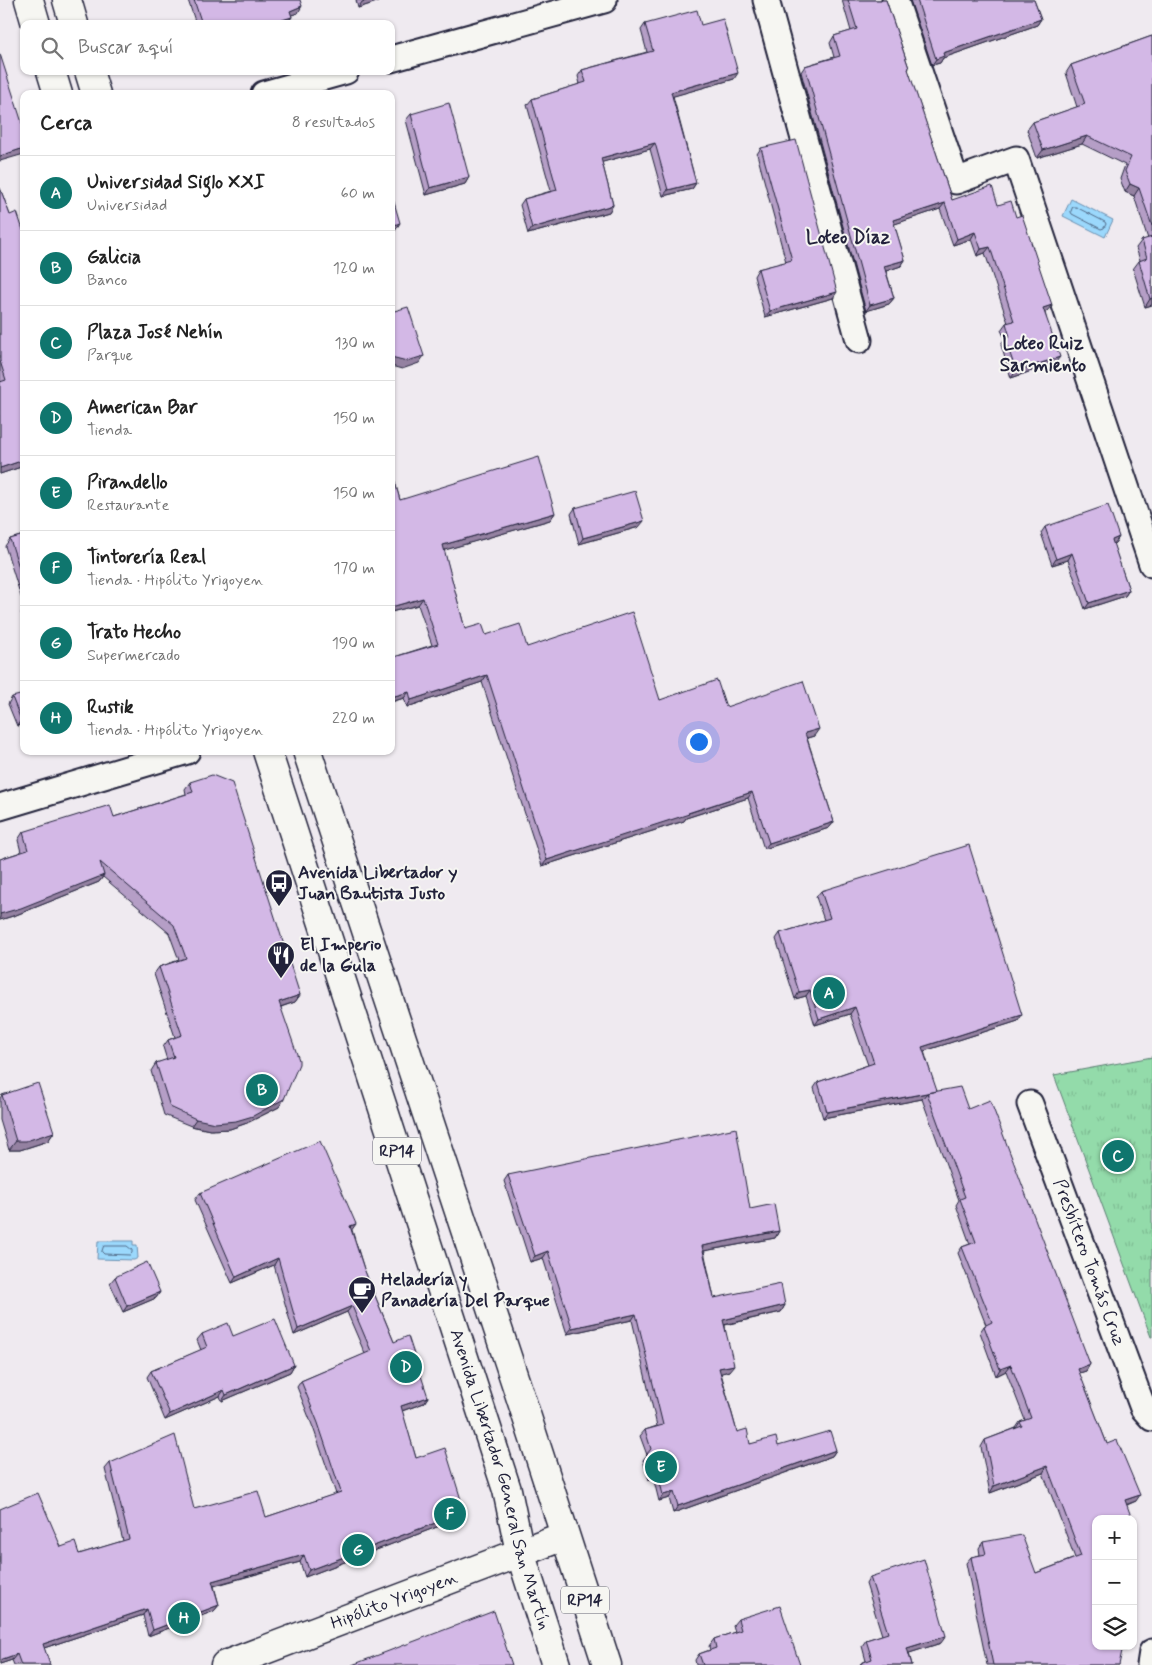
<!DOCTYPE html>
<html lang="es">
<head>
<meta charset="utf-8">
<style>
	body { margin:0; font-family:Mynerve,sans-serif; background:#f6f6f6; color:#222 }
	.controls { position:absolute; right:15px; bottom:15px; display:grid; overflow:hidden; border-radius:10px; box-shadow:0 1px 4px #0004 }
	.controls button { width:45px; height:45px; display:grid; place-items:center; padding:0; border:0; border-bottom:1px solid #e0e0e0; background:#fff; color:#222; font:25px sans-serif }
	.you { position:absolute; left:698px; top:741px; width:18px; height:18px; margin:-12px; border:4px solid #fff; border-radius:50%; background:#1a73e8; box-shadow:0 0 0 8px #1a73e833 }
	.badge { display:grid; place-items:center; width:32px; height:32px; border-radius:50%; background:#0f766e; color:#fff; font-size:16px; font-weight:700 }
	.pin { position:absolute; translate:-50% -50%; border:2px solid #fff; box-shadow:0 1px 5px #0006 }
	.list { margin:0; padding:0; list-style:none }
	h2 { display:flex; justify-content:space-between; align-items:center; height:65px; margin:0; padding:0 20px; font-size:21px }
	h2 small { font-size:16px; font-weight:400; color:#767676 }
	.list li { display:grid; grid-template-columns:32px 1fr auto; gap:15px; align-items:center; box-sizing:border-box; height:75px; padding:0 20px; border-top:1px solid #e0e0e0 }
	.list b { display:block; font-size:19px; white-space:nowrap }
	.list p { margin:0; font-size:16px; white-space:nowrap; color:#767676 }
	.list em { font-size:16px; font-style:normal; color:#767676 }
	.icon { flex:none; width:28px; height:28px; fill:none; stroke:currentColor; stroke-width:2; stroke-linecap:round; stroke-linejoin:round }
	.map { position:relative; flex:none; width:1152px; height:1665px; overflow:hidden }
	.search { position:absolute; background:#fff; box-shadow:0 1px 4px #0004; left:20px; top:20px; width:375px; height:55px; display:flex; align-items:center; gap:12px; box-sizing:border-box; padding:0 18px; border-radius:10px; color:#767676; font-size:19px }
	.panel { position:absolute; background:#fff; box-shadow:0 1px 4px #0004; left:20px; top:90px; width:375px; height:665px; border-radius:10px }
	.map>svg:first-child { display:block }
</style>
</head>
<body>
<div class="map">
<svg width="1152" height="1665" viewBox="0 0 1152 1665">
	<defs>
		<pattern id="grass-tufts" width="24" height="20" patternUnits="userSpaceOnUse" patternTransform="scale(1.25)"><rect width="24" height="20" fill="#93dbaa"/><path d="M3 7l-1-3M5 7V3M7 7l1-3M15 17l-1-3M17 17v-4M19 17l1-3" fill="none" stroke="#7ebc93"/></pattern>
	</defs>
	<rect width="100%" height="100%" fill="#efeaf0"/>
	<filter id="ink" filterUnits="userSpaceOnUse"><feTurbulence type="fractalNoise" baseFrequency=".02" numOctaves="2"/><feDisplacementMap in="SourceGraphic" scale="10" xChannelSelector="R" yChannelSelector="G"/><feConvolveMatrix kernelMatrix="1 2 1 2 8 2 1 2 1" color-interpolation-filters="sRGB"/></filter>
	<g filter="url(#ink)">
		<!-- grass -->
		<path fill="url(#grass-tufts)" stroke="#5a7e72" d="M 1152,1057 L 1152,1337 L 1151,1337 L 1054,1075 Z"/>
		<!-- water -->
		<path fill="#9bd8fc" stroke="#6b8faf" d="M 1071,199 L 1113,220 L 1105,237 L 1063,216 Z
			M 98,1241 L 133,1241 L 133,1245 L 137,1245 L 138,1258 L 134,1260 L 97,1259 Z"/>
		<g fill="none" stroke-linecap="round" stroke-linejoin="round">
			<!-- shore -->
			<path stroke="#526b88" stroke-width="1" d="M 1073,207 L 1076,207 L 1105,222 L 1106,224 L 1104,228 L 1101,229 L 1072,214 L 1071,212 Z
				M 104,1246 L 127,1246 L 132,1250 L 132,1253 L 130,1255 L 104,1254 L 102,1252 Z"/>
			<!-- minor casing -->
			<g stroke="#22223b" stroke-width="29">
				<g id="minor">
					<path d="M 766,0 L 859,340"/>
					<path d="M 895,0 L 956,181 L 1016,159 L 1152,564"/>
					<path d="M 391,59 L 604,0"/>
					<path d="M 264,94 L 346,71"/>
					<path d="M 0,807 L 187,751"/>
					<path id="s1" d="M 1030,1104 L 1143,1408 L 1152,1418"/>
					<path d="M 1150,1665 L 1152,1652"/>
				</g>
			</g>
			<!-- secondary casing -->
			<g stroke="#22223b" stroke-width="31">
				<g id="secondary">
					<path id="s2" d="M 225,1665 L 564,1536"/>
				</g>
			</g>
			<!-- primary casing -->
			<g stroke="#22223b" stroke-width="31">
				<g id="primary">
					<path d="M 29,0 L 36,24"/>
					<path d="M 67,0 L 74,24"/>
					<path d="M 51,71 L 58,94"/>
					<path d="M 89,71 L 96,94"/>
					<path id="s3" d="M 267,751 L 507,1490 L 520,1552 L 556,1665"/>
					<path d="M 307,751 L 523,1405 L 607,1665"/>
				</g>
			</g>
			<!-- minor -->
			<use href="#minor" stroke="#f6f6f2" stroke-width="25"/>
			<!-- secondary -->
			<use href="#secondary" stroke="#f6f6f2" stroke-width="28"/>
			<!-- primary -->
			<use href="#primary" stroke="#f6f6f2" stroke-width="28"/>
		</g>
		<!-- wall -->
		<path fill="#b59ec6" stroke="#22223b" d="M 188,0 L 300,0 L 298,13 L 291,15 L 292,17 L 287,23 L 285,24 L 196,24 Z
			M 356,0 L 383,0 L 358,8 Z
			M 842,0 L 886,0 L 909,68 L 908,70 L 952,200 L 998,205 L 1047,311 L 1045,312 L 1055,363 L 1011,378 L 1001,345 L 1005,339 L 1001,330 L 1006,323 L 1008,323 L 985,253 L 977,256 L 971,239 L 953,245 L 940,209 L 894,224 L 905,260 L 901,266 L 886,271 L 894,298 L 889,304 L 866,311 L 801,72 L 805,66 L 834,57 L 830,43 L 834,36 L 851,31 Z
			M 910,0 L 1034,0 L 1041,19 L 1037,25 L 943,58 L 940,63 L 932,65 Z
			M 645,24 L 701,25 L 734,79 L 673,96 L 696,183 L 692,189 L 663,196 L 650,149 L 602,162 L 613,205 L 609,212 L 528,234 L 520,205 L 524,199 L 551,191 L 527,105 L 532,99 L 580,84 L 578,76 L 582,70 L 647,52 L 641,30 Z
			M 1152,36 L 1152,305 L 1145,307 L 1133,269 L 1139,261 L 1140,260 L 1136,248 L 1142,240 L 1148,239 L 1134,196 L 1125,192 L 1120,179 L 1125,165 L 1082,144 L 1037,158 L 1027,130 L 1033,122 L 1077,107 L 1066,73 L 1071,65 Z
			M 411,114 L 469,177 L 465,184 L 426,195 L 406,120 Z
			M 761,148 L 833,298 L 765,317 L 754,276 L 758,269 L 786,262 L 757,154 Z
			M 0,188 L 10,215 L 24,233 L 24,466 L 0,474 Z
			M 391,468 L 400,500 L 555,513 L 550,520 L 444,550 L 465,629 L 527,647 L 660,700 L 726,707 L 814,736 L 807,738 L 834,822 L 829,828 L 764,849 L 748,798 L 686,818 L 684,821 L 542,866 L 482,682 L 407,707 L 404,698 L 391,702 L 391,658 L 432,645 L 418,605 L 391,612 Z
			M 575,508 L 639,527 L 579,544 L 571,514 Z
			M 1045,527 L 1119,537 L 1115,543 L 1113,544 L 1129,590 L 1125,596 L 1085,609 L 1068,560 L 1052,565 L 1041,533 Z
			M 24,535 L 24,606 L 5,546 L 10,539 Z
			M 24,608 L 24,622 L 21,613 Z
			M 12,697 L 24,724 L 17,726 L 8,704 Z
			M 190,782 L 300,995 L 295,1002 L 281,1007 L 284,1099 L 279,1107 L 247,1123 L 230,1129 L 210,1130 L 191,1126 L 164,1115 L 151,1071 L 156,1063 L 167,1060 L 163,1047 L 168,1040 L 175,1037 L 154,974 L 159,967 L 179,960 L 169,933 L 103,877 L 99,882 L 16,915 L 0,920 L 0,859 L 21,852 L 18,840 L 23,832 L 114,817 L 186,794 L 185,789 Z
			M 821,891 L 1018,1021 L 924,1051 L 936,1091 L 968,1109 L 1090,1364 L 1086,1371 L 1079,1373 L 1107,1444 L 1136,1501 L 1096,1519 L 1119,1665 L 987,1665 L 966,1563 L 971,1557 L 980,1555 L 979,1548 L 983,1542 L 1036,1573 L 1075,1558 L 1043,1473 L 990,1493 L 981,1447 L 985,1440 L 1016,1428 L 1020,1422 L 1025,1420 L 1006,1371 L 996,1376 L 980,1332 L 984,1326 L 986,1325 L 958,1253 L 962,1247 L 970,1244 L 956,1205 L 959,1200 L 922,1099 L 823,1118 L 814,1088 L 818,1082 L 868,1065 L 850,1014 L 815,1025 L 806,996 L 795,999 L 776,939 L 780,933 L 824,920 L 816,897 Z
			M 2,1095 L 54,1132 L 48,1141 L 20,1150 L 9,1150 L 0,1120 L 0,1098 Z
			M 508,1175 L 750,1209 L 779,1231 L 775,1238 L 704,1251 L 714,1298 L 785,1305 L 781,1312 L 725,1325 L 729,1371 L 721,1373 L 737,1432 L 750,1444 L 836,1450 L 832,1456 L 673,1513 L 669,1498 L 659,1501 L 654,1481 L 649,1480 L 643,1460 L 647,1455 L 640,1436 L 645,1430 L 657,1426 L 632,1320 L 567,1334 L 543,1258 L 530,1262 L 504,1181 Z
			M 200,1193 L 352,1230 L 364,1269 L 394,1342 L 428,1397 L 424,1403 L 402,1411 L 416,1458 L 450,1522 L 305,1577 L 300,1562 L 214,1586 L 219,1605 L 214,1611 L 148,1636 L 143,1615 L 44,1648 L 50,1665 L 14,1665 L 12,1660 L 0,1664 L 0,1509 L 61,1547 L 79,1554 L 123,1541 L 105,1469 L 110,1463 L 194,1509 L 266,1517 L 336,1494 L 314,1430 L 297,1387 L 301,1381 L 365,1354 L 347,1312 L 294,1335 L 274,1265 L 232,1283 L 195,1200 Z
			M 115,1277 L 160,1292 L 156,1298 L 123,1312 L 110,1283 Z
			M 202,1334 L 233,1336 L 294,1365 L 290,1372 L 222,1401 L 220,1396 L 165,1420 L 147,1377 L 151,1371 L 201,1350 L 197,1340 Z
			M 870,1577 L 941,1643 L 909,1653 L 912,1665 L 860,1665 L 861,1663 L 866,1661 L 862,1646 L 866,1640 L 882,1635 L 866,1584 Z
			M 738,1619 L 800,1665 L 696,1665 L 695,1660 L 699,1654 L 710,1650 L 709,1646 L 714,1639 L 735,1632 L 733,1625 Z"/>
		<!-- shaded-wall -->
		<path fill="#9481a1" stroke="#22223b" d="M 369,0 L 383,0 L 358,8 L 362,2 Z
			M 302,6 L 298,13 L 285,17 L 290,11 Z
			M 292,17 L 287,23 L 285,24 L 269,24 Z
			M 1041,19 L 1037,25 L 943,58 L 940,63 L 932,65 L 936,59 L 943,53 Z
			M 738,73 L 734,79 L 667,98 L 671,92 Z
			M 1087,136 L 1082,144 L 1037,158 L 1043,150 Z
			M 655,143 L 650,149 L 596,164 L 601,158 Z
			M 24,148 L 24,154 L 0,161 L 0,156 Z
			M 469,177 L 465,184 L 426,195 L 430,188 Z
			M 696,183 L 692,189 L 663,196 L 668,190 Z
			M 1130,184 L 1139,188 L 1134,196 L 1125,192 Z
			M 945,203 L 940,209 L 889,226 L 893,220 Z
			M 613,205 L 609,212 L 528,234 L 532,228 Z
			M 400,223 L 395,231 L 391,232 L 391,226 Z
			M 975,232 L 971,239 L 953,245 L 957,239 Z
			M 990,247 L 985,253 L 977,256 L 981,249 Z
			M 905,260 L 901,266 L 880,273 L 884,266 Z
			M 837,292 L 833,298 L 765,317 L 770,311 Z
			M 894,298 L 889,304 L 866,311 L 870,305 Z
			M 1152,298 L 1152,305 L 1145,307 L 1150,299 Z
			M 1052,305 L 1047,311 L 1039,314 L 1043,308 Z
			M 424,356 L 419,363 L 402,369 L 391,366 L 391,357 Z
			M 1060,357 L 1055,363 L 1011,378 L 1016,371 Z
			M 24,460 L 24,466 L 0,474 L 0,468 Z
			M 555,513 L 550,520 L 438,552 L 443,545 Z
			M 644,521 L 639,527 L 579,544 L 583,538 Z
			M 1119,537 L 1115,543 L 1107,546 L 1112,540 Z
			M 1072,553 L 1068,560 L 1052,565 L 1056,559 Z
			M 1129,590 L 1125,596 L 1085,609 L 1089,603 Z
			M 423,598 L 418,605 L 391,612 L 391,607 Z
			M 487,675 L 482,682 L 407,707 L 411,700 Z
			M 409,692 L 404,698 L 391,702 L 391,697 Z
			M 24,719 L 24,724 L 17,726 L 21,720 Z
			M 819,729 L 814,736 L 800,740 L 805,733 Z
			M 752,792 L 748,798 L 686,818 L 684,821 L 542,866 L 547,860 Z
			M 834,822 L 829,828 L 764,849 L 769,843 Z
			M 104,875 L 99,882 L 16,915 L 0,920 L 0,914 Z
			M 810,990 L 806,996 L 795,999 L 799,992 Z
			M 300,995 L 295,1002 L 274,1009 L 279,1002 Z
			M 855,1007 L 850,1014 L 815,1025 L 819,1019 Z
			M 1022,1015 L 1018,1021 L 918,1053 L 922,1047 Z
			M 927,1093 L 922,1099 L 823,1118 L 827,1112 Z
			M 284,1099 L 279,1107 L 247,1123 L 230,1129 L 210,1130 L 191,1126 L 196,1119 Z
			M 54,1132 L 48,1141 L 20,1150 L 9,1150 L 16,1141 Z
			M 356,1224 L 351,1231 L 350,1226 Z
			M 779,1231 L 775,1238 L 698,1252 L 702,1246 Z
			M 548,1251 L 543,1258 L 530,1262 L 535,1256 Z
			M 278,1258 L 274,1265 L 232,1283 L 236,1277 Z
			M 160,1292 L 156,1298 L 123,1312 L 127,1306 Z
			M 785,1305 L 781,1312 L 719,1326 L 723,1320 Z
			M 352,1306 L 347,1312 L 294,1335 L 298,1329 Z
			M 636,1314 L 632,1320 L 567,1334 L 572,1328 Z
			M 1090,1364 L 1086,1371 L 1073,1375 L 1078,1369 Z
			M 294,1365 L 290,1372 L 222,1401 L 226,1395 Z
			M 734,1365 L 729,1371 L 715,1375 L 719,1368 Z
			M 1011,1365 L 1006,1371 L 996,1376 L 1000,1369 Z
			M 224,1390 L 220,1396 L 165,1420 L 170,1414 Z
			M 428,1397 L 424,1403 L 396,1413 L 401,1406 Z
			M 836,1450 L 832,1456 L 673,1513 L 678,1506 Z
			M 1047,1466 L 1043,1473 L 990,1493 L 994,1486 Z
			M 654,1473 L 658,1474 L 654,1481 L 649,1480 Z
			M 674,1492 L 669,1498 L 659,1501 L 663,1495 Z
			M 1140,1495 L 1136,1501 L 1120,1507 L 1125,1500 Z
			M 454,1516 L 450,1522 L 305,1577 L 309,1570 Z
			M 304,1555 L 300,1562 L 208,1587 L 212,1581 Z
			M 219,1605 L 214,1611 L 148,1636 L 153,1630 Z
			M 147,1609 L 143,1615 L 38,1650 L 43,1644 Z
			M 946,1636 L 941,1643 L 903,1655 L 907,1648 Z
			M 17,1654 L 12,1660 L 0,1664 L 0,1660 Z"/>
		<!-- building -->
		<path fill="#d3b8e6" stroke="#22223b" d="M 194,0 L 300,0 L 302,6 L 290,11 L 292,17 L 269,24 L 202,24 Z
			M 848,0 L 886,0 L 909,68 L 908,69 L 952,200 L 992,186 L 998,205 L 1011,201 L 1016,217 L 1022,215 L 1052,305 L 1043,308 L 1060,357 L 1016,371 L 1005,339 L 1010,337 L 1006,323 L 1014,321 L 990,247 L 981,249 L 975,232 L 957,239 L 945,203 L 893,220 L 905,260 L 884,266 L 894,298 L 870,305 L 805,66 L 840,56 L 834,36 L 857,29 Z
			M 917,0 L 1034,0 L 1041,19 L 943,53 L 944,56 L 936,59 Z
			M 697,10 L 701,25 L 723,19 L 738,73 L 671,92 L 696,183 L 668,190 L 655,143 L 601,158 L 613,205 L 532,228 L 524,199 L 557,190 L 532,99 L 586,82 L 582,70 L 653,51 L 645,24 Z
			M 1152,36 L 1152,226 L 1139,188 L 1130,184 L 1125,171 L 1131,157 L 1087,136 L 1043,150 L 1033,122 L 1085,104 L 1071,65 Z
			M 0,54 L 24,129 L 24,148 L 0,156 Z
			M 449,103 L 469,177 L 430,188 L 411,114 Z
			M 796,140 L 837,292 L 770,311 L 758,269 L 792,260 L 761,148 Z
			M 0,188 L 10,215 L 17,212 L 24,233 L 24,460 L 0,468 L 0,382 L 6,380 L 0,361 Z
			M 391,192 L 400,223 L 391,226 Z
			M 1152,237 L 1152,298 L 1150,299 L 1139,261 L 1147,258 L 1142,240 Z
			M 408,307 L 424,356 L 407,361 L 391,357 L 391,312 Z
			M 539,457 L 555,513 L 443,545 L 465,629 L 482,624 L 486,635 L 520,624 L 527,647 L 632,612 L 660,700 L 717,680 L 726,707 L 803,681 L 819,729 L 805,733 L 834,822 L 769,843 L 752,792 L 688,813 L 689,814 L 547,860 L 487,675 L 411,700 L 409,692 L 391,697 L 391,658 L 438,644 L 423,598 L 391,607 L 391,468 L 400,500 Z
			M 635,491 L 644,521 L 583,538 L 575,508 Z
			M 1108,505 L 1119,537 L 1112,540 L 1129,590 L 1089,603 L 1072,553 L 1056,559 L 1045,527 Z
			M 24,535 L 24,583 L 10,539 Z
			M 24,694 L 24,719 L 21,720 L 12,697 Z
			M 212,775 L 232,783 L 300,995 L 279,1002 L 299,1060 L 299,1064 L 284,1099 L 253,1116 L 236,1121 L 215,1123 L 196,1119 L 170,1107 L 156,1063 L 174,1057 L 168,1040 L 182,1035 L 159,967 L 186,958 L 174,925 L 100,862 L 104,875 L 21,908 L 0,914 L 0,859 L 28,850 L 23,832 L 110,805 L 114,817 L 193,792 L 190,782 Z
			M 969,845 L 1022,1015 L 922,1047 L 937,1091 L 827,1112 L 818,1082 L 874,1063 L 855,1007 L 819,1019 L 810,990 L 799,992 L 780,933 L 830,918 L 821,891 Z
			M 38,1083 L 54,1132 L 26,1141 L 16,1141 L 2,1095 Z
			M 960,1087 L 968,1109 L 990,1100 L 1090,1364 L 1078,1369 L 1107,1444 L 1117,1440 L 1140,1495 L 1125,1500 L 1132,1519 L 1096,1519 L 1096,1646 L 1123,1646 L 1119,1665 L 993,1665 L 971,1557 L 986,1554 L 983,1542 L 1022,1535 L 1036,1573 L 1081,1556 L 1047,1466 L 994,1486 L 985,1440 L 1022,1426 L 1020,1422 L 1031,1418 L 1011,1365 L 1000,1369 L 984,1326 L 992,1322 L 962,1247 L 976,1242 L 960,1199 L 965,1197 L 927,1093 Z
			M 736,1128 L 750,1209 L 774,1204 L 779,1231 L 702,1246 L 714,1298 L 781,1284 L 785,1305 L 723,1320 L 734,1365 L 719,1368 L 737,1432 L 747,1429 L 750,1444 L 776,1437 L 778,1446 L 830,1431 L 836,1450 L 678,1506 L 674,1492 L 663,1495 L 658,1474 L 654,1473 L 647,1454 L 651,1449 L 645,1430 L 663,1425 L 636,1314 L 572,1328 L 548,1251 L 535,1256 L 508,1175 Z
			M 320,1141 L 356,1224 L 350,1226 L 364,1269 L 394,1342 L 408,1336 L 428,1397 L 401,1406 L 416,1458 L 445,1448 L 462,1503 L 454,1516 L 309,1570 L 304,1555 L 212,1581 L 219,1605 L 153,1630 L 147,1609 L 43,1644 L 50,1665 L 21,1665 L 17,1654 L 0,1660 L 0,1509 L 38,1493 L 61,1547 L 75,1542 L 79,1554 L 129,1539 L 110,1463 L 175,1435 L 194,1509 L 258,1491 L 266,1517 L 341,1492 L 318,1423 L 301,1381 L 371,1351 L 352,1306 L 298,1329 L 278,1258 L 236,1277 L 200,1193 Z
			M 147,1262 L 160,1292 L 127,1306 L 115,1277 Z
			M 275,1319 L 294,1365 L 226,1395 L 224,1390 L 170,1414 L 151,1371 L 207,1347 L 202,1334 L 228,1323 L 233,1336 Z
			M 924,1559 L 946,1636 L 907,1648 L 912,1665 L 861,1665 L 861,1663 L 872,1659 L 866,1640 L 888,1633 L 870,1577 Z
			M 780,1606 L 800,1665 L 703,1665 L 699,1654 L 716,1648 L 714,1639 L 741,1630 L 738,1619 Z
			M 494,1611 L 512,1665 L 352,1665 Z"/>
	</g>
	<!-- icons -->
	<defs>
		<g id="bus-pin" transform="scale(1.4375)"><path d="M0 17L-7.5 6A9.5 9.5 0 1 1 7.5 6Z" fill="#22223b" stroke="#f6f6f2"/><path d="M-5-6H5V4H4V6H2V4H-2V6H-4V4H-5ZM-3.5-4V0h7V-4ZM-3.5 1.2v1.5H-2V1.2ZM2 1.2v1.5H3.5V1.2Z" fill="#fff"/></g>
		<g id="restaurant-pin" transform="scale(1.4375)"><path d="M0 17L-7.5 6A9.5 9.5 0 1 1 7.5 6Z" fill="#22223b" stroke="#f6f6f2"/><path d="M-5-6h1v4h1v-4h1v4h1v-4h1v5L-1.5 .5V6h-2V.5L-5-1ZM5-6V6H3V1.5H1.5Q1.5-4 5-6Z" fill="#fff"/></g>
		<g id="cafe-pin" transform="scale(1.4375)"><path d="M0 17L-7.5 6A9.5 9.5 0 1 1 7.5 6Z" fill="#22223b" stroke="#f6f6f2"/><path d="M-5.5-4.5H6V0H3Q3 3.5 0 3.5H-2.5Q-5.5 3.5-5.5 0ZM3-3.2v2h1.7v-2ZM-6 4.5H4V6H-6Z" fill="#fff"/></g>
	</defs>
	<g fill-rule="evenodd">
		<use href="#bus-pin" x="279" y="883"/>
		<use href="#restaurant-pin" x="281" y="955"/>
		<use href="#cafe-pin" x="362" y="1290"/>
	</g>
	<g text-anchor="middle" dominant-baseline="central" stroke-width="4" stroke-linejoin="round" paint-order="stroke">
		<!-- shield labels -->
		<g fill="#f6f6f2" stroke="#626272" stroke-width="1">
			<rect x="373" y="1137.5" width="48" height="27" rx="4"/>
			<rect x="561" y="1586.5" width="48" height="27" rx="4"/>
		</g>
		<g font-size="16" font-weight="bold" fill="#22223b">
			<text x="397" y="1151">RP14</text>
			<text x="585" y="1600">RP14</text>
		</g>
		<!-- poi labels -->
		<g font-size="18" font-weight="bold" fill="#22223b" stroke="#f6f6f2" text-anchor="start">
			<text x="298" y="873">Avenida Libertador y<tspan x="298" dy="21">Juan Bautista Justo</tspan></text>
			<text x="300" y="945">El Imperio<tspan x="300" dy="21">de la Gula</tspan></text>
			<text x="381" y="1280">Heladería y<tspan x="381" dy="21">Panadería Del Parque</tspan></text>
		</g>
		<!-- street labels -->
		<g font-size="18" fill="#22223b" stroke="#f6f6f2">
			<text stroke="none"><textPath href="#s1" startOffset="169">Presbítero Tomás Cruz</textPath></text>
			<text stroke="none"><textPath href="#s3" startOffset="765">Avenida Libertador General San Martín</textPath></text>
			<text stroke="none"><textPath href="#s2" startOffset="181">Hipólito Yrigoyen</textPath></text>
		</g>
		<!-- neighbourhood labels -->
		<g font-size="19" font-weight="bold" fill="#22223b" stroke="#f6f6f2">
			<text x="848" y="237">Loteo Díaz</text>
			<text x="1043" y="343">Loteo Ruiz<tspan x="1043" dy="22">Sarmiento</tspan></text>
		</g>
	</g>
</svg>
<div class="controls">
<button>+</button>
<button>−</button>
<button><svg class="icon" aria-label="layers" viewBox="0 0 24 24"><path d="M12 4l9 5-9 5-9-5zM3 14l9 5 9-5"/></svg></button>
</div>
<div class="you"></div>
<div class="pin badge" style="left:829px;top:993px">A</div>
<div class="pin badge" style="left:262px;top:1090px">B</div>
<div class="pin badge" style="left:1118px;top:1156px">C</div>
<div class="pin badge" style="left:406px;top:1367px">D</div>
<div class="pin badge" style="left:661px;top:1467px">E</div>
<div class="pin badge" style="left:450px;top:1514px">F</div>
<div class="pin badge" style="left:358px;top:1550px">G</div>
<div class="pin badge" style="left:184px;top:1618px">H</div>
<div class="search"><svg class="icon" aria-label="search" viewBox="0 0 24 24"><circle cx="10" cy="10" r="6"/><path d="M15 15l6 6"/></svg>Buscar aquí</div>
<section class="panel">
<h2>Cerca<small>8 resultados</small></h2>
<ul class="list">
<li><span class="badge">A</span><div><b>Universidad Siglo XXI</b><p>Universidad</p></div><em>60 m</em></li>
<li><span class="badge">B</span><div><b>Galicia</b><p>Banco</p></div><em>120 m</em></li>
<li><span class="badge">C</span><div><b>Plaza José Nehín</b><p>Parque</p></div><em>130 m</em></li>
<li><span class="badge">D</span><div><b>American Bar</b><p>Tienda</p></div><em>150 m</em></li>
<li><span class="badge">E</span><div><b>Pirandello</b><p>Restaurante</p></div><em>150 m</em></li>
<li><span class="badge">F</span><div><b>Tintorería Real</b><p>Tienda · Hipólito Yrigoyen</p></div><em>170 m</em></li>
<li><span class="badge">G</span><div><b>Trato Hecho</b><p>Supermercado</p></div><em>190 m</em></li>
<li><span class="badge">H</span><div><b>Rustik</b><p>Tienda · Hipólito Yrigoyen</p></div><em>220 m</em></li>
</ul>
</section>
</div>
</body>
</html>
